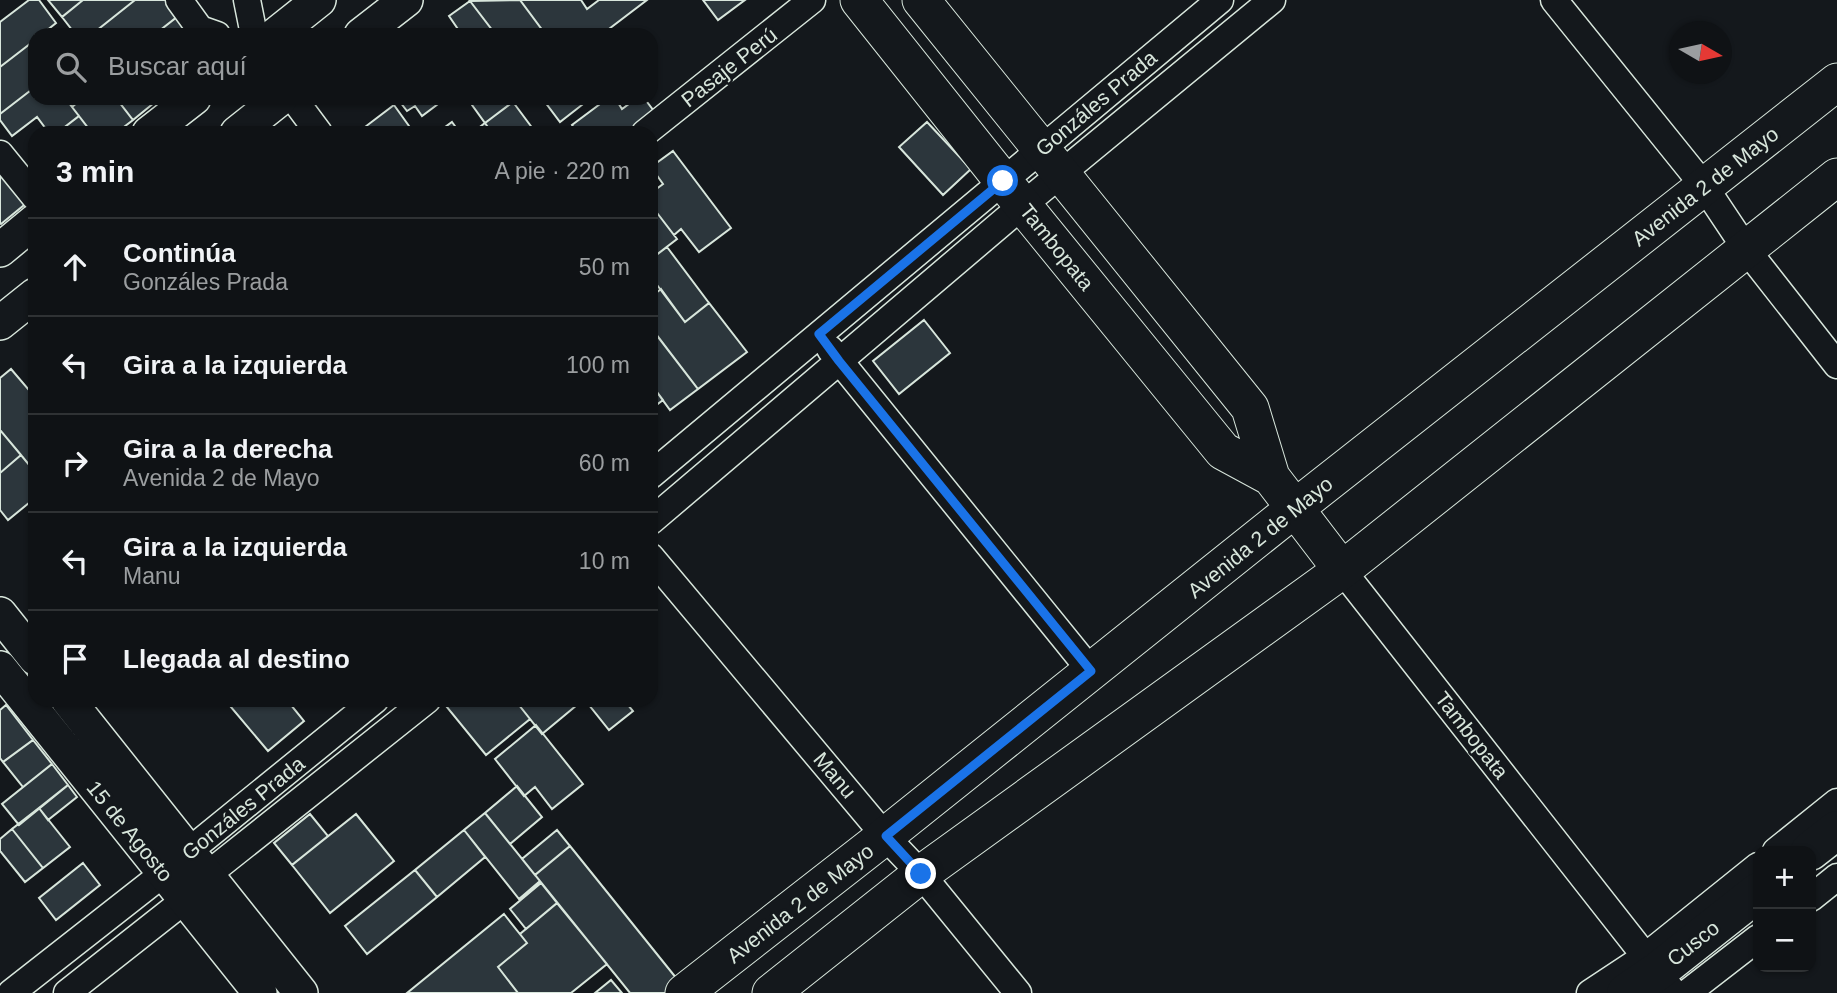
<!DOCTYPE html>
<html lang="es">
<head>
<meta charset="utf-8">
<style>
	body { margin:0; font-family:Arial,sans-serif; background:#1d2022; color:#f1f3f6 }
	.controls { position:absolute; right:21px; bottom:21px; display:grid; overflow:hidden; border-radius:14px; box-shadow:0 2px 5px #0004 }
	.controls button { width:63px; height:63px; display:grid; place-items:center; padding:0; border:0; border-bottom:2px solid #2f3234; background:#0f1215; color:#f1f3f6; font:35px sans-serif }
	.compass { position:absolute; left:1669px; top:21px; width:63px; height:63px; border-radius:50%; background:#0f1215; box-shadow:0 2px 5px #0004; rotate:99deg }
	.stop { position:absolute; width:21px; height:21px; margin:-16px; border:5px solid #1a73e8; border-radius:50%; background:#fff }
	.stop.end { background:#1a73e8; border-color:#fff; box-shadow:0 2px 7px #0008 }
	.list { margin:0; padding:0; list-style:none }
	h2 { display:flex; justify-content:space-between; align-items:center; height:91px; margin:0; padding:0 28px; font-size:30px }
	h2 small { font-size:23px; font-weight:400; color:#9b9ea0 }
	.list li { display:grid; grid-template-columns:46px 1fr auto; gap:21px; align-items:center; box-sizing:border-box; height:98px; padding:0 28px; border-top:2px solid #2f3234 }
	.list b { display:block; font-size:26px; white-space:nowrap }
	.list p { margin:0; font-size:23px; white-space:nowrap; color:#9b9ea0 }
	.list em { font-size:23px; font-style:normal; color:#9b9ea0 }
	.icon { flex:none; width:38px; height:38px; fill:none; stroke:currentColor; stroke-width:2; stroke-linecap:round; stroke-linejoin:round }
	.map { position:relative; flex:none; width:1837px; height:993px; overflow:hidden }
	.search { position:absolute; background:#0f1215; box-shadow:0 2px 5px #0004; left:28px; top:28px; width:630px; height:77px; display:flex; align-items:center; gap:18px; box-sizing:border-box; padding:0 24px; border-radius:21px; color:#9b9ea0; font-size:26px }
	.panel { position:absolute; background:#0f1215; box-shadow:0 2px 5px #0004; left:28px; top:126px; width:630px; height:581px; border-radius:21px }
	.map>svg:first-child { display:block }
</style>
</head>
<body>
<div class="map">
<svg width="1837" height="993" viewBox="0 0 1837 993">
	<rect width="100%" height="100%" fill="#14181c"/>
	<!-- building -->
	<path fill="#2c363c" stroke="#d8e6dc" stroke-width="2" d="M 29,0 L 39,0 L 56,23 L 41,35 L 35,35 L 35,40 L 0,67 L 0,22 Z
		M 48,0 L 83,0 L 62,17 Z
		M 83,0 L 135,0 L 91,35 L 76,35 L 62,17 Z
		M 135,0 L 172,0 L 182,13 L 154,35 L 91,35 Z
		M 520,0 L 581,0 L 587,9 L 599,0 L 647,0 L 601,35 L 546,35 Z
		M 520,0 L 546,35 L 496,35 L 470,1 Z
		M 703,0 L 745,0 L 718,20 Z
		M 470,1 L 496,35 L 462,35 L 449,16 Z
		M 182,13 L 199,35 L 154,35 Z
		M 35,40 L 35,87 L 0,114 L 0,67 Z
		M 35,87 L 35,98 L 65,98 L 79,116 L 57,133 L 49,133 L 37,117 L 12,136 L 0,120 L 0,114 Z
		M 83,98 L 116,98 L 133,120 L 116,133 L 92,133 L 72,107 Z
		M 116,98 L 160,98 L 133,120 Z
		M 397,98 L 446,98 L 422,116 L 415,106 L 407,111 Z
		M 467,98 L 518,98 L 485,123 Z
		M 542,98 L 584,98 L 587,101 L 560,122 Z
		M 602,98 L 621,98 L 617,101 L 622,109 L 637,98 L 644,98 L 660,119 L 641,133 L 578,133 L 572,125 L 604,101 Z
		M 513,102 L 536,133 L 492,133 L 485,123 Z
		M 394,105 L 414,133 L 364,133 L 361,130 Z
		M 79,116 L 92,133 L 57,133 Z
		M 452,122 L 460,133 L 437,133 Z
		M 927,122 L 971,169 L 943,195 L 899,147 Z
		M 485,123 L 492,133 L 472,133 Z
		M 673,151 L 731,228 L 699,252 L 681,229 L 674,235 L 651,205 L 651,193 L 663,184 L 651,167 Z
		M 0,165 L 29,201 L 1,224 L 0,223 Z
		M 651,205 L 677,239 L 651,259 Z
		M 667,247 L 709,303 L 685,322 L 651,277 L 651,259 Z
		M 661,289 L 685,322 L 709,303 L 747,352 L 698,389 L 651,328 L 651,297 Z
		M 924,320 L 950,353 L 899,394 L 873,361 Z
		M 653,330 L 698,389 L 670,410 L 651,384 L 651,331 Z
		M 11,369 L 35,397 L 35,472 L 0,430 L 0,378 Z
		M 651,384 L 663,400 L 651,409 Z
		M 0,430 L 21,455 L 0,473 Z
		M 21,455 L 35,472 L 35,498 L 8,520 L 0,510 L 0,473 Z
		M 225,700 L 287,700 L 304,721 L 268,751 Z
		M 454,700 L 515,700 L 530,719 L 486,755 L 446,706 Z
		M 515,700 L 583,700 L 542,734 Z
		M 585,700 L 624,700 L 633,711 L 609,730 Z
		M 6,705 L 33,740 L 3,762 L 0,758 L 0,710 Z
		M 536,725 L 583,784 L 552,809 L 535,787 L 524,796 L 495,759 Z
		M 33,740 L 52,764 L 23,787 L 3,762 Z
		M 52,764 L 68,785 L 19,825 L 2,804 Z
		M 68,785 L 77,797 L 48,820 L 39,808 Z
		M 517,786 L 542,817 L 510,844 L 485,813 Z
		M 39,808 L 70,847 L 43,868 L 12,829 Z
		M 485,813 L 540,881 L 519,899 L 464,830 Z
		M 310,814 L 328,836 L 292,865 L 274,843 Z
		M 356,814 L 394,861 L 330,913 L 292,865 Z
		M 12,829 L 43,868 L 25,882 L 0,851 L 0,839 Z
		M 464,830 L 485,857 L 437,897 L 415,870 Z
		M 557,830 L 570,846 L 535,875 L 522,859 Z
		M 570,846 L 681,984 L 671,993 L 630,993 L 535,875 Z
		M 83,863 L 100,885 L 56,920 L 39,898 Z
		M 415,870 L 437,897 L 367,954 L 345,926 Z
		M 541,883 L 557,903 L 526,929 L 510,909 Z
		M 557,903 L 607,964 L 571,993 L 518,993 L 498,967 L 527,943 L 520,934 Z
		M 504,914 L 527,943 L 498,967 L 518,993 L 407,993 Z
		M 611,980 L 622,993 L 595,993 Z"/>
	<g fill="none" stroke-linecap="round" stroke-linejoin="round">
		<!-- minor casing -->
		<g stroke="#d8e6dc" stroke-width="29">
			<path id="minor" d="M 179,0 L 200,29 L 217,35
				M 247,0 L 254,35
				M 1554,0 L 1704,186 L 1746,249 L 1837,365
				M 293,98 L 319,133
				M 645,133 L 812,0
				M 0,154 L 35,197
				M 830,349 L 1091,671
				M 651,475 L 1220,0
				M 651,521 L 1023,205 L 1272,0
				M 651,557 L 885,836 L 921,874 L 1018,993
				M 1342,570 L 1674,993
				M 1776,851 L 1837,802
				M 1811,898 L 1837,877
				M 11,993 L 164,873 L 189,851 L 375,700
				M 67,993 L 185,900 L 207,875 L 427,700
				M 1590,993 L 1646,956 L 1758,866
				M 1687,993 L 1758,938"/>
		</g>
		<!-- tertiary casing -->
		<g stroke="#d8e6dc" stroke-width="36">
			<path id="tertiary" d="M 275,35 L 319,0
				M 361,35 L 406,0
				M 149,133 L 194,98
				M 237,133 L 281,98
				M 0,250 L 35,221
				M 0,323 L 35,295
				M 0,614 L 35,658
				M 0,668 L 260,993
				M 68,700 L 301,993"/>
		</g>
		<!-- secondary casing -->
		<g stroke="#d8e6dc" stroke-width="39">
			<path id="secondary" d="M 859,0 L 1003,181 L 1223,451 L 1271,477
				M 921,0 L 1250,408 L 1271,477 L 1342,570
				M 684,993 L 885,836 L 1294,509 L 1837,82
				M 771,993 L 921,874 L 1342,570 L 1837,177"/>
		</g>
		<!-- trunk casing -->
		<g stroke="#d8e6dc" stroke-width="41">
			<path id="trunk" d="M 1810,851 L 1837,830
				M 1626,993 L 1658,971 L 1758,892"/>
		</g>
		<!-- minor -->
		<use href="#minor" stroke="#14181c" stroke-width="26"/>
		<!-- tertiary -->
		<use href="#tertiary" stroke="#14181c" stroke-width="33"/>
		<!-- secondary -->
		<use href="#secondary" stroke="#14181c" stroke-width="37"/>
		<!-- trunk -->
		<use href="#trunk" stroke="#14181c" stroke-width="38"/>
	</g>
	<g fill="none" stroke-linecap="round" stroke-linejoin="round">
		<!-- route -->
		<path stroke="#1a73e8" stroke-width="9" d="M 921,874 L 886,836 L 1091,671 L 839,361 L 819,334 L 1003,181"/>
	</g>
	<g text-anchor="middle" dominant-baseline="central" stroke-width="5" stroke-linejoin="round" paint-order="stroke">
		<!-- street labels -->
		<g font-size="21" fill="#d8e6dc" stroke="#14181c">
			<text transform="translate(729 67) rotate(-38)">Pasaje Perú</text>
			<text transform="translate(1096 103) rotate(-40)">Gonzáles Prada</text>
			<text transform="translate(1705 186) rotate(-38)">Avenida 2 de Mayo</text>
			<text transform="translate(1057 247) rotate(51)">Tambopata</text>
			<text transform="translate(1260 537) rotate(-39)">Avenida 2 de Mayo</text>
			<text transform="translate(1472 735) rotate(52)">Tambopata</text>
			<text transform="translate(835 775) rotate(50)">Manu</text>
			<text transform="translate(243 808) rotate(-39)">Gonzáles Prada</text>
			<text transform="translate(130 831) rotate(51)">15 de Agosto</text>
			<text transform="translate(800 903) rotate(-38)">Avenida 2 de Mayo</text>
			<text transform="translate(1693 943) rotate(-38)">Cusco</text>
		</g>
	</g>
</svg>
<div class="controls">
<button>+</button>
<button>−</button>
</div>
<svg class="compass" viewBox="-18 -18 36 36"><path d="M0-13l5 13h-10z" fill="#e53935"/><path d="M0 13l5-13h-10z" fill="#9b9ea0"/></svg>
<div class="stop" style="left:1003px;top:181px"></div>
<div class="stop end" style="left:921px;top:874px"></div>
<div class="search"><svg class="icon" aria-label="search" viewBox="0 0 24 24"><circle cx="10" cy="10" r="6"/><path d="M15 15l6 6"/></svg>Buscar aquí</div>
<section class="panel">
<h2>3 min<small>A pie · 220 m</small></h2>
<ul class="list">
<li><svg class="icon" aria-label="ahead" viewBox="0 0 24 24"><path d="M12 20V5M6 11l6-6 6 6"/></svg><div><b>Continúa</b><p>Gonzáles Prada</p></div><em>50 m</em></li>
<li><svg class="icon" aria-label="left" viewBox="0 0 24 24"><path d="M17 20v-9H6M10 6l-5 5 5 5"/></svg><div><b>Gira a la izquierda</b></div><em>100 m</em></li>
<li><svg class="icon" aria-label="right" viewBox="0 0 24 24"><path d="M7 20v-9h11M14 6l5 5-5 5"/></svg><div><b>Gira a la derecha</b><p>Avenida 2 de Mayo</p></div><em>60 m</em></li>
<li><svg class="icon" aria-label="left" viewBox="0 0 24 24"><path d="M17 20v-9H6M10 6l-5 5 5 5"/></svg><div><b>Gira a la izquierda</b><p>Manu</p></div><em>10 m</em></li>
<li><svg class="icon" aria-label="arrive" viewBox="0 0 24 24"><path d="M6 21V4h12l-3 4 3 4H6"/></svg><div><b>Llegada al destino</b></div></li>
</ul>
</section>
</div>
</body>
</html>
